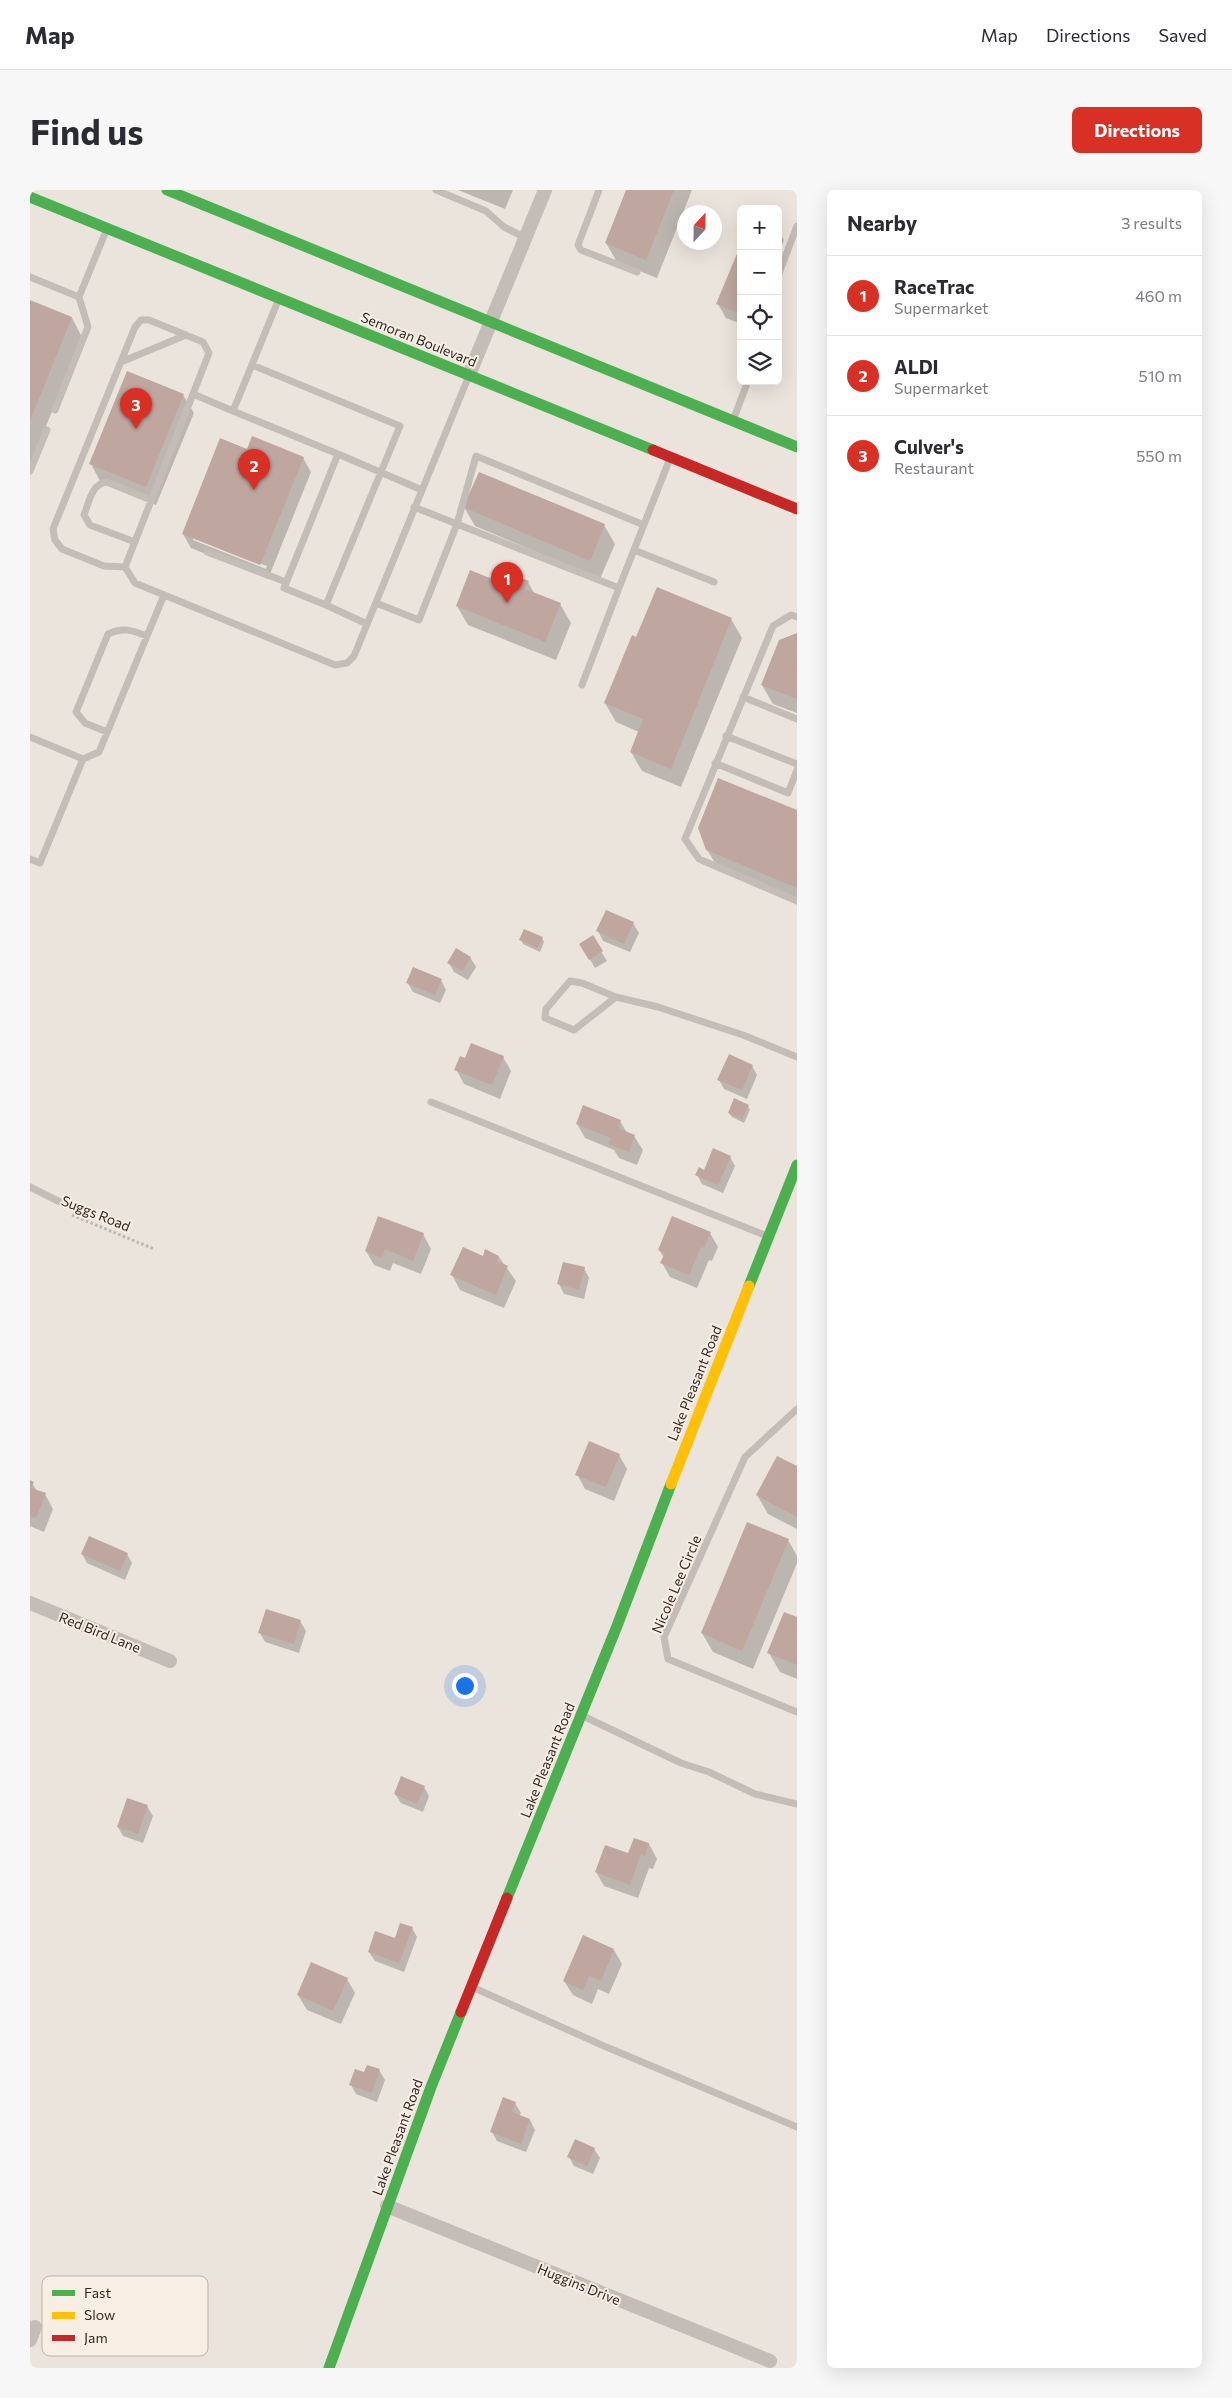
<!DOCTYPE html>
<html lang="en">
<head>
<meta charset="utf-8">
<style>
	body { margin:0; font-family:Commissioner,sans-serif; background:#f7f7f7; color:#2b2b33 }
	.controls { position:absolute; right:15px; top:15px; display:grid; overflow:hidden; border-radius:8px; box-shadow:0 5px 20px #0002 }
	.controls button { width:45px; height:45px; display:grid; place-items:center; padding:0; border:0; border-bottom:1px solid #e1e1e2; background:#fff; color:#2b2b33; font:25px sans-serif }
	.compass { position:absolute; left:647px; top:15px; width:45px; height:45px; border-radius:50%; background:#fff; box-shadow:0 5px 20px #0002; rotate:22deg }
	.you { position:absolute; left:434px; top:1495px; width:18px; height:18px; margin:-12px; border:4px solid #fff; border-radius:50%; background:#1a73e8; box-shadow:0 0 0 8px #1a73e833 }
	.badge { display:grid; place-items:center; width:32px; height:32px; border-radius:50%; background:#d93025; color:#fff; font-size:16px; font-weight:700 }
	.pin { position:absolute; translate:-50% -41px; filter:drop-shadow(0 1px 2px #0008) }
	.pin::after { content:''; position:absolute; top:26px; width:18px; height:15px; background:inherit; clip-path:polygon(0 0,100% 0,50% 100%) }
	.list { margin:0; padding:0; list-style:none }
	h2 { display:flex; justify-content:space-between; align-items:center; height:65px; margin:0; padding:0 20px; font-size:21px }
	h2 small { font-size:16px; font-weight:400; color:#7c7c81 }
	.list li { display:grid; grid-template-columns:32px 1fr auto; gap:15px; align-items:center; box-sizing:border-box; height:80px; padding:0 20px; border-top:1px solid #e1e1e2 }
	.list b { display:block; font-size:19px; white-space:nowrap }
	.list p { margin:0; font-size:16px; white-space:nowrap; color:#7c7c81 }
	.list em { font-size:16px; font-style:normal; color:#7c7c81 }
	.icon { flex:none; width:28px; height:28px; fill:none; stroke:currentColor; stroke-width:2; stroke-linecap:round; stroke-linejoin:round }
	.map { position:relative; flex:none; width:767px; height:2178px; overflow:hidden; border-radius:8px }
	header { display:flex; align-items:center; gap:30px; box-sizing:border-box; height:70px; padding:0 25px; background:#fff; border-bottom:1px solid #e1e1e2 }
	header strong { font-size:24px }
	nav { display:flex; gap:28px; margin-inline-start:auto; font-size:18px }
	.intro { display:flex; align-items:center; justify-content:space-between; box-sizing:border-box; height:120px; padding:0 30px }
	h1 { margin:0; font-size:35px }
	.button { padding:12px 22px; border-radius:8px; background:#d93025; color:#fff; font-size:18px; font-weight:700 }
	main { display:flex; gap:30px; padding:0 30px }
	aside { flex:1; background:#fff; border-radius:8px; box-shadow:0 5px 20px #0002 }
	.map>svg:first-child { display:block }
</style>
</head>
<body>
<header>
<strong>Map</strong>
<nav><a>Map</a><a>Directions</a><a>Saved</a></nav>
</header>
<div class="intro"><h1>Find us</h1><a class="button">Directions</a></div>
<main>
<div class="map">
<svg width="767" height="2178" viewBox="0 0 767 2178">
	<rect width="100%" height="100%" fill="#ebe4dd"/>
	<!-- shadow -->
	<path fill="#0003" fill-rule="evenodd" d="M 428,0 L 483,0 L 475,19 Z
		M 597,0 L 662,0 L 627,88 L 587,72 L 576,53 Z
		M 748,40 L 754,50 L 748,65 Z
		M 711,57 L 711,134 L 696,128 L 688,114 Z
		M 0,111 L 42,128 L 52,147 L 0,276 Z
		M 153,205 L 164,223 L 126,315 L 71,293 L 61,274 Z
		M 218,261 L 273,268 L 281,282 L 238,389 L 161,358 L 153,344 ZM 163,347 L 237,376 L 236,379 L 163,350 Z
		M 434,317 L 574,335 L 585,354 L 570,389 L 445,336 Z
		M 498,392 L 505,405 L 530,414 L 541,433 L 526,470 L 438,435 L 427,416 L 473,394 Z
		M 701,429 L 712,448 L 651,597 L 612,581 L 601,562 L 609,542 L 586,532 L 575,513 L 607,449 Z
		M 767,445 L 767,523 L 743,514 L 732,495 Z
		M 767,621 L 767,711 L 689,679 L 677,660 Z
		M 603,733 L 609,743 L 600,762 L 573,751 L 568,741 Z
		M 562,747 L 577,771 L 565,778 L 551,754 Z
		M 512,748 L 514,752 L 510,762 L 493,754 L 491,750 Z
		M 440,767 L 446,777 L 438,790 L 424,782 L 419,773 Z
		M 411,790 L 416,800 L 410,813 L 383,802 L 377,792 Z
		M 473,867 L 481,881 L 470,909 L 434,894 L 426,879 L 435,869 Z
		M 722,876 L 727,885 L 717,909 L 694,899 L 689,890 Z
		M 718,916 L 720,920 L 714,933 L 702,927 L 699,923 Z
		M 590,931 L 597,943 L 604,946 L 613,960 L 607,975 L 589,968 L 584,960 L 555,948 L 547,934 Z
		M 700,967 L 705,976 L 693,1003 L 672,994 L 667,985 Z
		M 680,1043 L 688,1057 L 682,1071 L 679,1070 L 667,1098 L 640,1087 L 632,1073 L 634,1068 L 629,1060 Z
		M 393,1044 L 401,1059 L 391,1084 L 363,1073 L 360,1081 L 344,1075 L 336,1061 Z
		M 453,1067 L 469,1067 L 486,1091 L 474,1118 L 430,1100 L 422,1085 Z
		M 554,1078 L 559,1088 L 554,1109 L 534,1104 L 529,1094 Z
		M 589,1265 L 597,1279 L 584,1311 L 555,1299 L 547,1284 Z
		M 767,1278 L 767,1339 L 738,1324 L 727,1305 Z
		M 0,1291 L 8,1302 L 15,1304 L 23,1319 L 14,1342 L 0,1336 Z
		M 758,1350 L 767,1366 L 767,1373 L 723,1479 L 683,1462 L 672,1443 Z
		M 52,1364 L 97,1364 L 102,1373 L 95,1390 L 57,1373 Z
		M 767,1429 L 767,1489 L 750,1482 L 739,1463 Z
		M 270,1431 L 276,1441 L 269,1463 L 235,1452 L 230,1443 Z
		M 394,1597 L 399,1606 L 393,1622 L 371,1613 L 365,1604 Z
		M 117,1616 L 123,1626 L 113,1653 L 93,1646 L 88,1637 Z
		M 605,1650 L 619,1654 L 627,1669 L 623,1679 L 619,1678 L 608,1708 L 574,1696 L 566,1682 L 599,1665 Z
		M 382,1738 L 387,1747 L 374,1782 L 345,1771 L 339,1762 L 365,1750 Z
		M 584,1760 L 592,1774 L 579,1804 L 568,1799 L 562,1814 L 543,1805 L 534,1791 Z
		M 317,1789 L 325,1803 L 311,1834 L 277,1820 L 268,1805 Z
		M 349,1880 L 355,1890 L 347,1912 L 326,1904 L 321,1895 Z
		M 485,1913 L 491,1923 L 489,1926 L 500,1930 L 505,1940 L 496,1962 L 467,1951 L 462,1942 Z
		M 564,1959 L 570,1968 L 563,1984 L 544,1976 L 539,1967 Z"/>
	<!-- building -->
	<path fill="#bfa79f" d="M 596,0 L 644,0 L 616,70 L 575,53 Z
		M 711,54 L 711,124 L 686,114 Z
		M 0,110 L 42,127 L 0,231 Z
		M 97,181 L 154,204 L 116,297 L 59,274 Z
		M 222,246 L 274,267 L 230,375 L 152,344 L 190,248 L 217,259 Z
		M 449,282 L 575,334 L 560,371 L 433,317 Z
		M 440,380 L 472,393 L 477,382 L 499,391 L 495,399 L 531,413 L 515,452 L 426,416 Z
		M 627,397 L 702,428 L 641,579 L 600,562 L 613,529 L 574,513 L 602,445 L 606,447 Z
		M 767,443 L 767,509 L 731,495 L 749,450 Z
		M 688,588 L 767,620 L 767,698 L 676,660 L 668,638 Z
		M 576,720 L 604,732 L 594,754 L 566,741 Z
		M 494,739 L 513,747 L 508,758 L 489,750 Z
		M 563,745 L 573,761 L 559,770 L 549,754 Z
		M 426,758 L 441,767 L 433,781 L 417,773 Z
		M 383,777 L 412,789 L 405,805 L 376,793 Z
		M 441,853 L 474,866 L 462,895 L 424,880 L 430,866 L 435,868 Z
		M 699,864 L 723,875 L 712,900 L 687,890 Z
		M 704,908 L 719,915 L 712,929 L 698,923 Z
		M 553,915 L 591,930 L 588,938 L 605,945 L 599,962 L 579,954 L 581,948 L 546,934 Z
		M 683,958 L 701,966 L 688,995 L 665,985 L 669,977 L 674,980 Z
		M 348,1026 L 394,1043 L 383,1071 L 355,1059 L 352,1068 L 335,1061 Z
		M 642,1026 L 681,1042 L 674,1058 L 671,1057 L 659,1085 L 630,1073 L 635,1063 L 628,1060 Z
		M 433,1057 L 453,1066 L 455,1059 L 469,1066 L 467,1071 L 478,1076 L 466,1105 L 420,1085 Z
		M 533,1072 L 555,1077 L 549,1100 L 527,1094 Z
		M 559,1251 L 590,1264 L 576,1297 L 545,1285 Z
		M 747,1266 L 767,1276 L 767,1327 L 726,1305 Z
		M 0,1290 L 4,1292 L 1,1298 L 16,1303 L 6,1328 L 0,1326 Z
		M 717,1332 L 759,1349 L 712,1461 L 671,1443 Z
		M 59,1346 L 98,1363 L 90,1381 L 51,1364 Z
		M 236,1419 L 271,1430 L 264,1454 L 228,1443 Z
		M 754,1422 L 767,1427 L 767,1475 L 737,1463 Z
		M 371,1586 L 395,1596 L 387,1614 L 364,1604 Z
		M 97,1608 L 118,1615 L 108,1644 L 87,1637 Z
		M 604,1648 L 619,1653 L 615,1666 L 611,1664 L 600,1695 L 565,1682 L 575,1655 L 598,1663 Z
		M 370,1733 L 383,1737 L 369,1773 L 338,1762 L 345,1741 L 365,1748 Z
		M 553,1745 L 584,1759 L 571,1791 L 559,1786 L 553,1800 L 533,1791 Z
		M 281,1772 L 318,1788 L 303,1821 L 267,1805 Z
		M 337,1875 L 350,1879 L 342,1903 L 319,1895 L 325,1879 L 334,1882 Z
		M 473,1907 L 486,1912 L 482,1922 L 500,1929 L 491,1954 L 460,1942 Z
		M 545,1949 L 565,1958 L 557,1976 L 537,1967 Z"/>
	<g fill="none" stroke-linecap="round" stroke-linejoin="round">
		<!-- path -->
		<path stroke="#bdb5af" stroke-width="3" stroke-dasharray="2.5 2.5" stroke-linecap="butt" d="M 42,1025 L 124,1059"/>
		<!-- lane -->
		<path stroke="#c4bcb6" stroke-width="7" d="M 406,0 L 456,21 L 474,37 L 496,48
			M 569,0 L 548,55 L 551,60 L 607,82
			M 748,86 L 767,36
			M 0,87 L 49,107 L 76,41
			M 91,172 L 156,145
			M 222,175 L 370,236 L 296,415 L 254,398 L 308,264 L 203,221 L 248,111
			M 25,220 L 58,137 L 49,107
			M 704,228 L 718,191
			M 308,264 L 392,300
			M 0,281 L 17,240
			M 384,317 L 589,398 L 639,271
			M 105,352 L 60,335 L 54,325 C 59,312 62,293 77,292 L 121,310
			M 604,360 L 684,392
			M 177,362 L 256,392
			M 95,377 L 105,393 L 305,475 L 317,473 L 324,466 L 438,188
			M 95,377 L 74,376 L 32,359 L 25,350 L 23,339 L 105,137 L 111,130 L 119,130 L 173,152 L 179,163 L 163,204 L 203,221
			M 95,377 L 163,204
			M 346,413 L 389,430 L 427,334 L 446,266 L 614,335
			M 296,415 L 337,434
			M 767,427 L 761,425 L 743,436 L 655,649 L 669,669 L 767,711
			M 552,495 L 589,398
			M 713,507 L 767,529
			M 77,542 L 55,533 L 46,522 L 78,444 C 93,437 102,440 117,446
			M 696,546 L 767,574
			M 0,547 L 53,569 L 69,562 L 134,405
			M 685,573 L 758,603 L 767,580
			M 0,669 L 10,673 L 53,569
			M 586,807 L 544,840 L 515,828 L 516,819 L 540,791 L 552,793 L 586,807 L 628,817 L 713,845 L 767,867
			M 401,912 L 737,1046
			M 0,997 L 28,1011 L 43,1015
			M 767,1219 L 715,1267 L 634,1447 L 638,1469 L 767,1522
			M 551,1525 L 651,1573 L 679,1582 L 725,1604 L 767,1614
			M 442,1797 L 574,1856 L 767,1937"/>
		<!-- street -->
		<path stroke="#c4bcb6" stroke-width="14" d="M 439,185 L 515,0
			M 0,1413 L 140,1471
			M 357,2016 L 740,2171
			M 0,2150 L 5,2137"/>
		<!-- fast -->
		<path stroke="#4caf50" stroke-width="11" d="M 137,0 L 767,257
			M 0,7 L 623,260
			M 719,1096 L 767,975
			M 477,1708 L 587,1436 L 641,1294
			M 299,2178 L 401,1897 L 431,1822"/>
		<!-- slow -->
		<path stroke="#ffc107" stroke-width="11" d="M 641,1294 L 719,1096"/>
		<!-- jam -->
		<path stroke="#c62828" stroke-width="11" d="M 623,260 L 767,319
			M 431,1822 L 477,1708"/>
	</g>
	<g text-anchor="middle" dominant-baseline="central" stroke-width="4" stroke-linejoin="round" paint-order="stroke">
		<!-- street labels -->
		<g font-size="14" fill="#342925" stroke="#f9eee3">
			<text transform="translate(389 149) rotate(22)">Semoran Boulevard</text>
			<text transform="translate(66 1023) rotate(22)">Suggs Road</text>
			<text transform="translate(664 1193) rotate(-68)">Lake Pleasant Road</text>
			<text transform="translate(646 1394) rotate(-67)">Nicole Lee Circle</text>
			<text transform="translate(70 1442) rotate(22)">Red Bird Lane</text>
			<text transform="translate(517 1570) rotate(-68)">Lake Pleasant Road</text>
			<text transform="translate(367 1947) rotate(-70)">Lake Pleasant Road</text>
			<text transform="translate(549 2094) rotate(22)">Huggins Drive</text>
		</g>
	</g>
	<!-- legend -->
	<rect x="12" y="2086" width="166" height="80" rx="8" fill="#f9eee3" stroke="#beb3aa" stroke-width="1"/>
	<rect x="22" y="2100" width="23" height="6" fill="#4caf50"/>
	<rect x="22" y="2122" width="23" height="7" fill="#ffc107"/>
	<rect x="22" y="2145" width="23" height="6" fill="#c62828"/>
	<g font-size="14" fill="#342925">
		<text x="54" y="2108">Fast</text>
		<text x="54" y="2130">Slow</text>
		<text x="54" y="2153">Jam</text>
	</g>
</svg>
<div class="controls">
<button>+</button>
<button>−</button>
<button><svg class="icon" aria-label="locate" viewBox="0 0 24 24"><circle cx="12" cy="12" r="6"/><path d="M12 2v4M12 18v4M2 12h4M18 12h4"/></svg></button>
<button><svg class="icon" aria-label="layers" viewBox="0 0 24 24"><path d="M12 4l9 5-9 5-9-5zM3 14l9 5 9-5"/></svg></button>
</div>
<svg class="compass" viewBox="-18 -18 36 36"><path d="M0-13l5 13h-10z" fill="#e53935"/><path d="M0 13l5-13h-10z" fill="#7c7c81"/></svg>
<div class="you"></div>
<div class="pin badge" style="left:477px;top:413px">1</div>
<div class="pin badge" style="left:224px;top:300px">2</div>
<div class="pin badge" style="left:106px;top:239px">3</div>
</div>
<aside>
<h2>Nearby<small>3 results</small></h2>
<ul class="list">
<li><span class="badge">1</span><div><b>RaceTrac</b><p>Supermarket</p></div><em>460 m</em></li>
<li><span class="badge">2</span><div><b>ALDI</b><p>Supermarket</p></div><em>510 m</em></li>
<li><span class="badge">3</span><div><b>Culver's</b><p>Restaurant</p></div><em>550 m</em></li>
</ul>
</aside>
</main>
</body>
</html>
